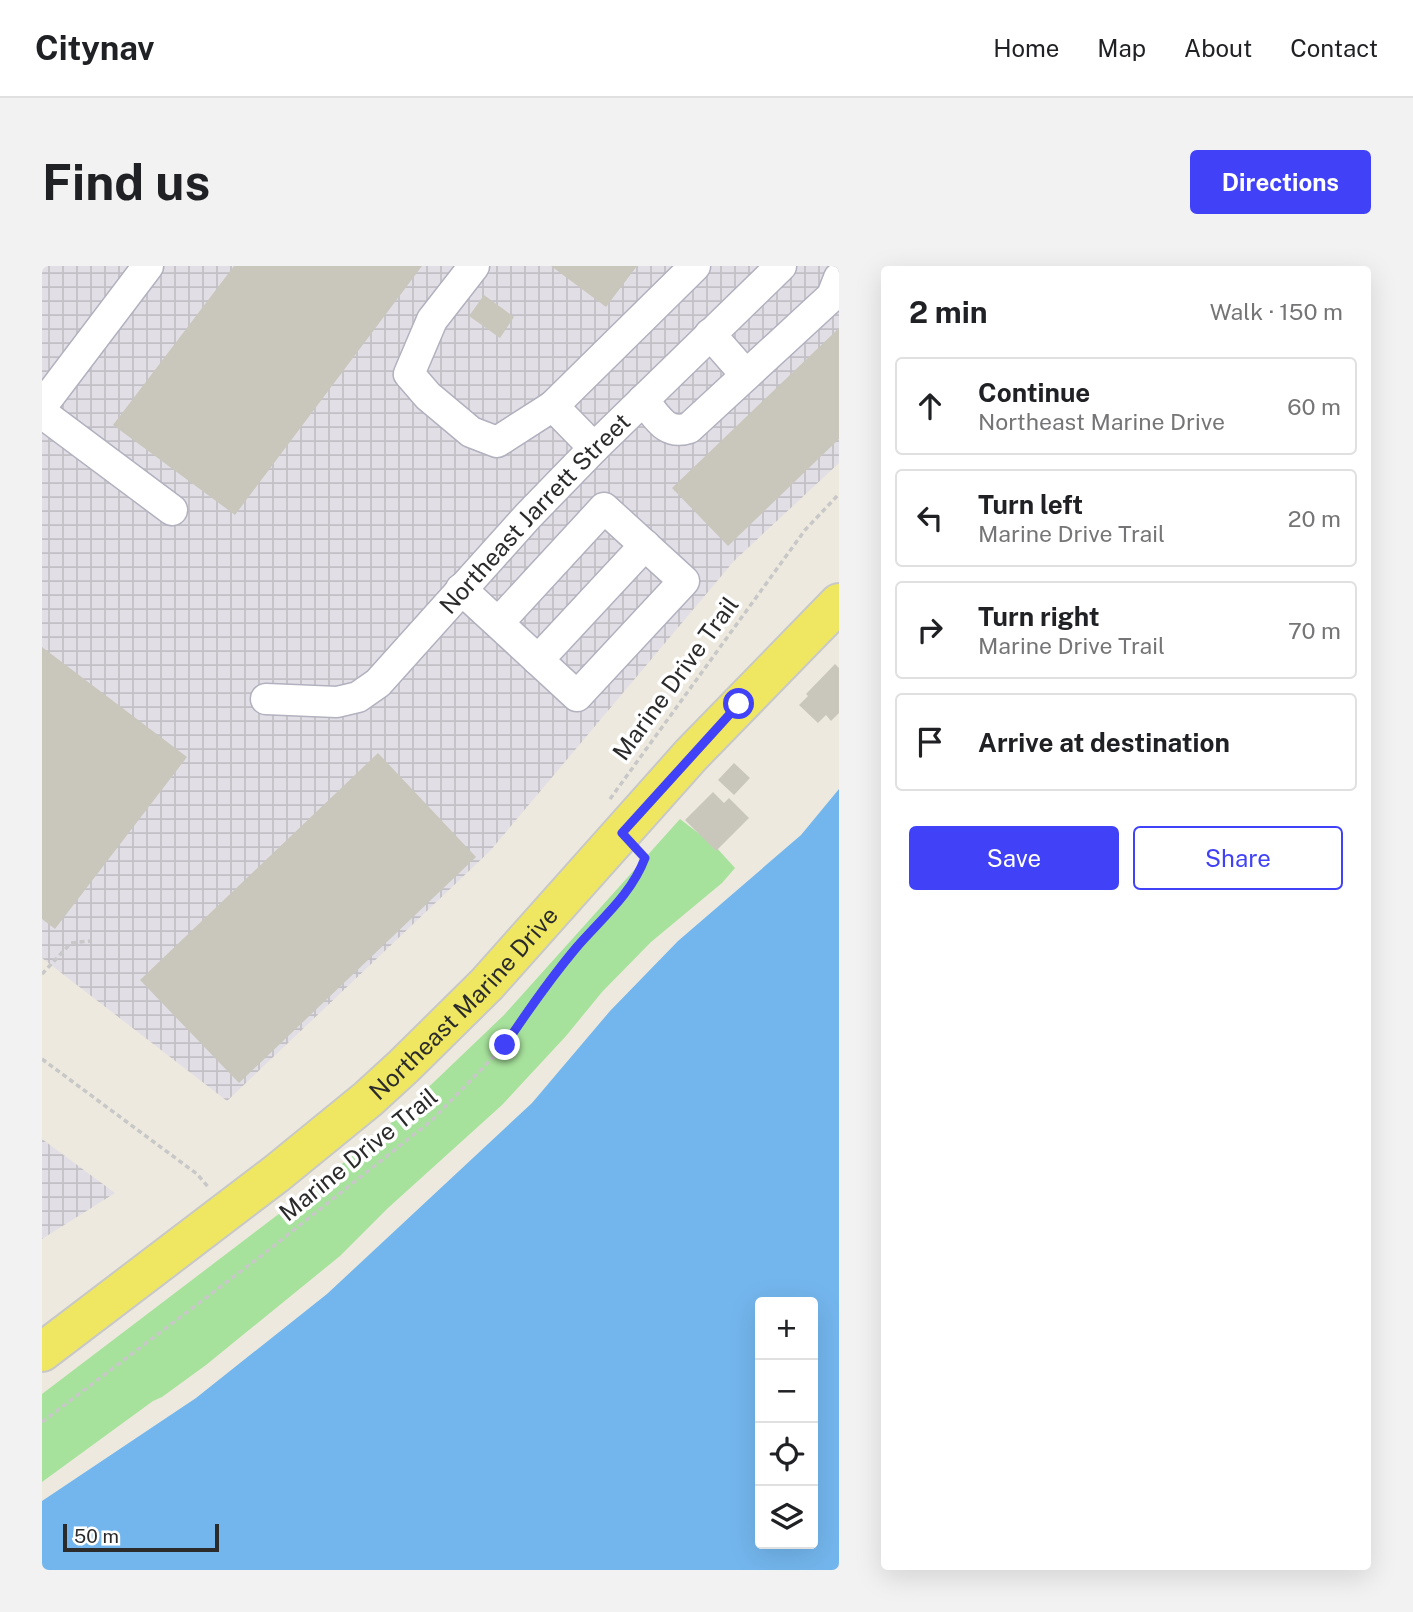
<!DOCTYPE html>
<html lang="en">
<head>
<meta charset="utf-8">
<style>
	body { margin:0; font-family:"Public Sans",sans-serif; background:#f2f2f2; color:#202124 }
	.controls { position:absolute; right:21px; bottom:21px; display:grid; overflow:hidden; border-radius:7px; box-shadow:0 7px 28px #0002 }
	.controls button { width:63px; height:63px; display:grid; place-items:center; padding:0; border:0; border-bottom:2px solid #e0e0e0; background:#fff; color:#202124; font:35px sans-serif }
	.scale { position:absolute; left:21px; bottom:18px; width:156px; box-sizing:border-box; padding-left:7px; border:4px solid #2b2b2b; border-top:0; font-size:19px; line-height:24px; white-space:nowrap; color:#2b2b2b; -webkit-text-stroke:5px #fff; paint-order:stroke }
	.stop { position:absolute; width:21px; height:21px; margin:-16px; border:5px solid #4142f7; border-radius:50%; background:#fff }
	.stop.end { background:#4142f7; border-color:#fff; box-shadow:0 2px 7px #0008 }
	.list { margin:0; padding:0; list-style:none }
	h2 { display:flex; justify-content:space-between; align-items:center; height:91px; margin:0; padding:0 28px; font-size:30px }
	h2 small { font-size:23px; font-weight:400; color:#757577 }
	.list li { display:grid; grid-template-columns:46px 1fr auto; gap:21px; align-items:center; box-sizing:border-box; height:98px; margin:0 14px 14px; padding:0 14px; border:2px solid #e0e0e0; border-radius:7px }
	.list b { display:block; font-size:26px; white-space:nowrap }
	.list p { margin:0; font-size:23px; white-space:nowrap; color:#757577 }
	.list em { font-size:23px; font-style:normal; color:#757577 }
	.actions { display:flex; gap:14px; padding:21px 28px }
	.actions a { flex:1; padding:16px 0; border:2px solid #4142f7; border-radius:7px; text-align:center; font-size:24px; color:#4142f7 }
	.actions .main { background:#4142f7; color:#fff }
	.icon { flex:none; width:38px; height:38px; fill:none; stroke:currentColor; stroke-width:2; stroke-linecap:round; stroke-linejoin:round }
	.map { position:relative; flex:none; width:797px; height:1304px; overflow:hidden; border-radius:7px }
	header { display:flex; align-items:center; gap:42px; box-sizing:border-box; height:98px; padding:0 35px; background:#fff; border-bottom:2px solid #e0e0e0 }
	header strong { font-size:33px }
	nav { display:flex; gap:38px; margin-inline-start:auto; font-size:24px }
	.intro { display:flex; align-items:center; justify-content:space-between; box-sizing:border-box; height:168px; padding:0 42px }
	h1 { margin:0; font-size:49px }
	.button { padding:18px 32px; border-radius:7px; background:#4142f7; color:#fff; font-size:24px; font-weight:700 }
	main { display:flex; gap:42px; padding:0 42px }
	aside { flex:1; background:#fff; border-radius:7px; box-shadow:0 7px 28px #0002 }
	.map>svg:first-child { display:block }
</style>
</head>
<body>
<header>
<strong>Citynav</strong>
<nav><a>Home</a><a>Map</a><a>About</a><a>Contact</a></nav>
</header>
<div class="intro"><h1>Find us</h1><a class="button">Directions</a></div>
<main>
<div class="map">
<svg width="797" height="1304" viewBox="0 0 797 1304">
	<defs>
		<pattern id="industrial-grid" width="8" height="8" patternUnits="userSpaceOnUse" patternTransform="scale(1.75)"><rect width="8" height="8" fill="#e2dee6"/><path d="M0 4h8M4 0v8" fill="none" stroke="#c2bfc5"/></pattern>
	</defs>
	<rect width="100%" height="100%" fill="#ede9de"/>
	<!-- industrial -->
	<path fill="url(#industrial-grid)" d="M 0,0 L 797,0 L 797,197 L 692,295 L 448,585 L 185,835 L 0,692 Z
		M 0,873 L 73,927 L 0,973 Z"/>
	<!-- grass -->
	<path fill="#a7e29c" d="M 638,553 L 673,580 L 693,602 L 680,617 L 609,676 L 560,726 L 524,770 L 460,839 L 346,942 L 298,990 L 164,1099 L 120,1131 L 111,1135 L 0,1216 L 0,1128 L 271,922 L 349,857 L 462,749 Z"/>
	<!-- water -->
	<path fill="#73b6ed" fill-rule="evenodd" d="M 797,523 L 797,1304 L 0,1304 L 0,1235 L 154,1132 L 285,1028 L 490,837 L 568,745 L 636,675 L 759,569 ZM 718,1036 L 771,1036 L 771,1278 L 718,1278 Z"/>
	<!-- building -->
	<path fill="#c9c7bc" d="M 192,0 L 380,0 L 193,249 L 71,159 Z
		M 509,0 L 595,0 L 564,41 Z
		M 442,29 L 472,51 L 458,72 L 427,50 Z
		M 797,62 L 797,173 L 686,280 L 630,222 Z
		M 0,381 L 145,491 L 13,663 L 0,653 Z
		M 793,398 L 797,402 L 797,447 L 789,455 L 784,449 L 776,457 L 757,439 L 766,430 L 764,428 Z
		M 336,487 L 434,591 L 197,817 L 98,714 Z
		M 692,497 L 708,512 L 692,529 L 676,514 Z
		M 671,526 L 682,537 L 687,532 L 707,552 L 674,585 L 643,554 Z"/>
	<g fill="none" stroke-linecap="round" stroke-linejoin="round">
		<!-- minor casing -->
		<g stroke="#b1b1bf" stroke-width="33">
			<g id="minor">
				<path d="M 432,0 L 390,54 L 367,108 L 386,130 L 429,166 L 455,176 L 511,140"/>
				<path d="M 668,68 L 704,109"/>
				<path d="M 601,134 C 615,150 623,170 647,162 L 790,30 L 797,12"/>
				<path d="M 0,140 L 106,0"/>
				<path d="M 0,147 L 130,244"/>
				<path d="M 552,182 L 511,140 L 653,0"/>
				<path d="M 419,323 L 535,430 L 642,315 L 562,242 L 456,357"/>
				<path d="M 496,394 L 603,279"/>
				<path id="s1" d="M 224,433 L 295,436 L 316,431 L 336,417 L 486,250 L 552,182 L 739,0"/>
			</g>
		</g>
		<!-- major casing -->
		<g stroke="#c8c8c8" stroke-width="42">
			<g id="major">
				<path id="s2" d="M 0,1086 L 234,908 L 326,833 L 362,800 L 445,718 L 649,489 L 797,337"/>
			</g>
		</g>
		<!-- path -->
		<path stroke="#c8c8c8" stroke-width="3.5" stroke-dasharray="5 3.5" stroke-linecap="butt" d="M 568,533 L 763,264 L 797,228
			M 0,708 L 29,677 L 48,675
			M 0,793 L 155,908 L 167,922
			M 0,1156 L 219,990 L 389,855 L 463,779 L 493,735 L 534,682 L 567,649 L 596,610 L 603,592 L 600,588"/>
		<!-- minor -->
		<use href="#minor" stroke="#fff" stroke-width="30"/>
		<!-- major -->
		<use href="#major" stroke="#efe761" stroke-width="38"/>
	</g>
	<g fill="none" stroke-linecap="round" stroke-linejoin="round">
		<!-- route -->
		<path stroke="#4142f7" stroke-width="9" d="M 463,779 C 485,746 508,713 534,682 C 559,653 589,629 603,592 L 580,567 L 697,438"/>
	</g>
	<g text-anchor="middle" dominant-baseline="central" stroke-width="7" stroke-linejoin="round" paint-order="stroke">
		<!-- street labels -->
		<g font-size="24" fill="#2b2b2b" stroke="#fff">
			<text stroke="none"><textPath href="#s1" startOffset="348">Northeast Jarrett Street</textPath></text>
			<text transform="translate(633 412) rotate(-54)">Marine Drive Trail</text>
			<text stroke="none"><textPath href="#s2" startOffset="548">Northeast Marine Drive</textPath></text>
			<text transform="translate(316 888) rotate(-39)">Marine Drive Trail</text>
		</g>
	</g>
</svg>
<div class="controls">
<button>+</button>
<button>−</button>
<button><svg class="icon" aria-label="locate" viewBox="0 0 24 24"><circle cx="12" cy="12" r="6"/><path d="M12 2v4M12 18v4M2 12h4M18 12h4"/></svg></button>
<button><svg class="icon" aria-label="layers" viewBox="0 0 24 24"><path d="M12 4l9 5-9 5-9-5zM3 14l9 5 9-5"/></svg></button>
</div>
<div class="scale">50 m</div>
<div class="stop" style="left:697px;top:438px"></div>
<div class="stop end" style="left:463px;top:779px"></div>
</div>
<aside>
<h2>2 min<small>Walk · 150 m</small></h2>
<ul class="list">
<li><svg class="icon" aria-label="ahead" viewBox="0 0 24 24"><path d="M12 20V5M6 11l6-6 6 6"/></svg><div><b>Continue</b><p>Northeast Marine Drive</p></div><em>60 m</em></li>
<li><svg class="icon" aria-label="left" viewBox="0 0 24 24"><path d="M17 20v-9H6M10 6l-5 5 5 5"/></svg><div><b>Turn left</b><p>Marine Drive Trail</p></div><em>20 m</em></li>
<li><svg class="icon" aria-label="right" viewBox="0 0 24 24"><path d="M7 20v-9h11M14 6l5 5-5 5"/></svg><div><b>Turn right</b><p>Marine Drive Trail</p></div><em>70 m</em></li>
<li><svg class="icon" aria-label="arrive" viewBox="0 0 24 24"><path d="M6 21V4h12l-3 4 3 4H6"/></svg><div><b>Arrive at destination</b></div></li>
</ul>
<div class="actions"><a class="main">Save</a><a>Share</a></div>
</aside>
</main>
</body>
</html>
